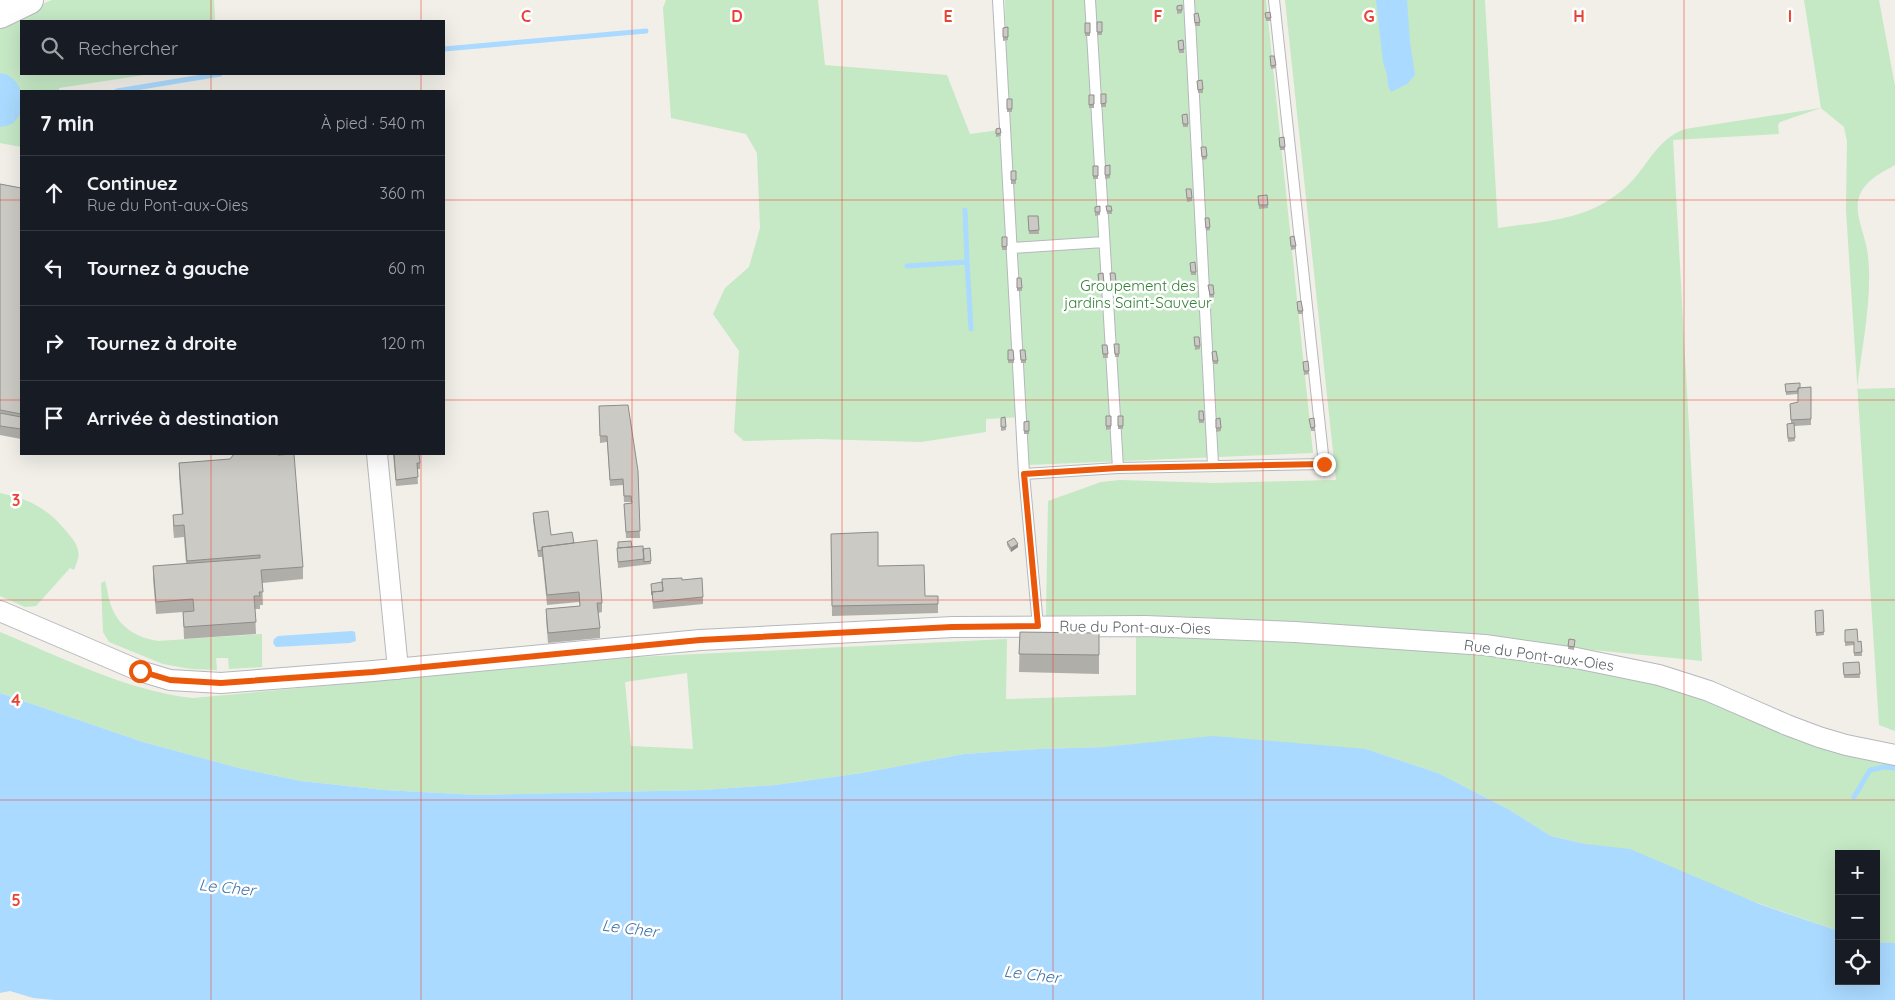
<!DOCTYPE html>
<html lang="fr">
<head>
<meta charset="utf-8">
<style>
	body { margin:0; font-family:Quicksand,sans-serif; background:#242831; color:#f1f3f6 }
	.controls { position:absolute; right:15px; bottom:15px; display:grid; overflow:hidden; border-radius:0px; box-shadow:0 5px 20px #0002 }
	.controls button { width:45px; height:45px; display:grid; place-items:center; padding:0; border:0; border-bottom:1px solid #363941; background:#171b24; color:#f1f3f6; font:25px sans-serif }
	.stop { position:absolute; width:15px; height:15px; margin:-11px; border:4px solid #ea580c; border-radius:50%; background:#fff }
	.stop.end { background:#ea580c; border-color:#fff; box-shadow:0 1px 5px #0008 }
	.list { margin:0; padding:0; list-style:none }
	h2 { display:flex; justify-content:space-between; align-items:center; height:65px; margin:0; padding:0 20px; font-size:21px }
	h2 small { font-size:16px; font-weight:400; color:#9ea1a6 }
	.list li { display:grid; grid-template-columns:32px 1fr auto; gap:15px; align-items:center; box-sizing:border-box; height:75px; padding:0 20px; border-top:1px solid #363941 }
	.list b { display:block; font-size:19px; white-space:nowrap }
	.list p { margin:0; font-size:16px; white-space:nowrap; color:#9ea1a6 }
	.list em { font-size:16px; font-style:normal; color:#9ea1a6 }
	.icon { flex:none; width:28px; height:28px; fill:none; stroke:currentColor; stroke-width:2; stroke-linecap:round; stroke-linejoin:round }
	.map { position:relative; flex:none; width:1895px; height:1000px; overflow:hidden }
	.search { position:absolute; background:#171b24; box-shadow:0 5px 20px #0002; left:20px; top:20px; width:425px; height:55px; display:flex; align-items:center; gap:12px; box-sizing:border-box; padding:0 18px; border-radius:0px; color:#9ea1a6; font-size:19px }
	.panel { position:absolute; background:#171b24; box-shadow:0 5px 20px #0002; left:20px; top:90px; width:425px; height:365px; border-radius:0px }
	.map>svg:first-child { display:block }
</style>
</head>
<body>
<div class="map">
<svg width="1895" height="1000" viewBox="0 0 1895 1000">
	<rect width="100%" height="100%" fill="#f1efe8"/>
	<!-- green -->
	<path fill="#c5e8c5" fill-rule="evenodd" d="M 52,0 L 214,0 L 215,21 L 21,21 L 21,74 L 151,74 L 59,88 L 59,91 L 21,91 L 21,147 L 0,143 L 0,22 Z
		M 666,0 L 818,0 L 825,65 L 947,75 L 970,134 L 1007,129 L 1005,0 L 1266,0 L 1313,453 L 1027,465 L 1023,417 L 986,419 L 986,432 L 921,442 L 817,439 L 744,441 L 734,432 L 739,351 L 713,314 L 725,288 L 749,267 L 760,228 L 757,153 L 746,134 L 671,118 L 663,8 Z
		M 1285,0 L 1485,0 L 1498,228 C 1545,221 1589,221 1626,187 C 1648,167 1655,140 1685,129 L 1821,108 L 1804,0 L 1879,0 L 1895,86 L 1895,165 C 1881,173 1865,180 1859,197 C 1854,213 1864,232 1867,249 C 1874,292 1862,345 1857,389 L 1895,388 L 1895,731 L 1879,725 L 1846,210 L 1847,141 L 1844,127 L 1821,108 L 1780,122 L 1778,125 L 1779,134 L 1673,140 L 1702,661 L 1574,648 L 1574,643 L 1568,649 C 1395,633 1221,610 1046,616 L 1048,501 L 1101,482 L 1120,480 L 1214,483 L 1336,480 Z
		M 0,493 C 29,499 47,508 66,531 C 71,537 77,543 78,551 C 80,556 76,564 74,570 L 70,568 L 36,606 L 25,607 L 0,596 Z
		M 105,581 C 108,590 108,599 112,608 C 120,628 138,638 158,641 L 262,634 L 262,667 L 229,669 L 228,658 L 216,658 L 217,670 L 191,669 L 163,664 L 109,642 L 103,632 L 101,583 Z
		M 0,632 C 61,657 127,691 193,698 L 637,657 L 1007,639 L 1006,699 L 1136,695 L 1136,637 L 1220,639 L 1461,651 L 1622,674 L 1895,761 L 1895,943 L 1876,942 L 1876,854 L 1839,854 L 1839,931 L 1585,844 L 1551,836 L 1508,809 L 1438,773 L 1366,749 L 1106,747 L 1038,749 L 964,754 L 862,773 L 775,785 L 702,790 L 478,795 L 384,790 L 301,781 L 239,768 L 143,742 L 0,693 ZM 687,673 L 693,749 L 631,746 L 625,682 Z"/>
	<!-- water -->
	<path fill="#aadaff" d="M 1376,0 L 1407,0 L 1410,42 L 1415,75 L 1407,84 L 1391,92 L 1388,86 L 1387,74 L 1383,62 Z
		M 0,73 C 21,75 30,106 15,121 C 11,126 5,126 0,127 Z
		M 352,631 L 355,632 L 356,641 L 350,643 L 276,647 L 273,643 L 274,639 L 278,636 Z
		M 0,693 L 143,742 L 239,768 L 301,781 L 384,790 L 478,795 L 702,790 L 775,785 L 862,773 L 964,754 L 1038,749 L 1106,747 L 1213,736 L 1366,749 L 1438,773 L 1508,809 L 1551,836 L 1585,844 L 1630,849 L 1759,904 L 1839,931 L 1839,981 L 1876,981 L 1876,942 L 1895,943 L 1895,1000 L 55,1000 L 33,998 L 10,991 L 0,993 Z"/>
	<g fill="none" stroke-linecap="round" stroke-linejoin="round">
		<!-- stream -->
		<path stroke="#aadaff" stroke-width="5" d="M 444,49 L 646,31
			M 117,91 L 220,74
			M 967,262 L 971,329
			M 907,266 L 967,262 L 965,210
			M 1854,797 L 1870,770 L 1884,767 L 1895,768"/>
		<!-- lane casing -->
		<g stroke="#b5b8bc" stroke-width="12">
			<path id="lane" d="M 998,0 L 1024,474
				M 1090,0 L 1118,468
				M 1189,0 L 1213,465
				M 1011,248 L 1104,242
				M 1038,626 L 1024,474 L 1118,468 L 1324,464 L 1274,0"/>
		</g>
		<!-- street casing -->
		<g stroke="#b5b8bc" stroke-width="22">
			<path id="street" d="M 377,454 L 398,669
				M 0,611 L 140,671 L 170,680 L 221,683 L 373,671 L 700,640 L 953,627 L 1145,626 L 1295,632 L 1485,645 L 1576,658 L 1659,675 L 1709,691 L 1787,725 L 1819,737 L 1846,745 L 1895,755"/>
		</g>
		<!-- secondary casing -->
		<g stroke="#b6babf" stroke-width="30">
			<path id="secondary" d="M 0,14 L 29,0"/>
		</g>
		<!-- lane -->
		<use href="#lane" stroke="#fff" stroke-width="10"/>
		<!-- street -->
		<use href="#street" stroke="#fff" stroke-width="20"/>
		<!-- secondary -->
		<use href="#secondary" stroke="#fff" stroke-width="28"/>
	</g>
	<!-- wall -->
	<path fill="#afaea9" d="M 1182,5 L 1182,13 L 1177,14 L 1177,6 Z
		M 1265,13 L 1271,18 L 1271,21 L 1266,21 Z
		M 1194,14 L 1200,22 L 1200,26 L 1195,26 Z
		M 1097,22 L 1102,22 L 1102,35 L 1097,35 Z
		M 1085,23 L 1090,23 L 1090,36 L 1085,36 Z
		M 1008,27 L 1008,40 L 1003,41 L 1003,28 Z
		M 1178,41 L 1184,49 L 1184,53 L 1179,53 Z
		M 1270,56 L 1276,65 L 1276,68 L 1271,69 Z
		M 1197,81 L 1203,89 L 1203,93 L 1198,93 Z
		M 1101,94 L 1106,94 L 1106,107 L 1101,107 Z
		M 1089,95 L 1094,95 L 1094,108 L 1089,108 Z
		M 1007,99 L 1012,99 L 1012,112 L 1007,112 Z
		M 1182,115 L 1188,124 L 1188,127 L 1183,127 Z
		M 1000,128 L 1001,136 L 996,137 L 996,129 Z
		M 1279,138 L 1285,147 L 1285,150 L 1280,150 Z
		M 1201,147 L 1207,156 L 1207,159 L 1202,160 Z
		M 1110,165 L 1110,178 L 1105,179 L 1105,166 Z
		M 1093,166 L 1098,166 L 1098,179 L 1093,179 Z
		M 1011,171 L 1016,171 L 1016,184 L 1011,184 Z
		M 0,184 L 21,188 L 21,439 L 0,435 Z
		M 1186,189 L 1192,198 L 1192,201 L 1187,202 Z
		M 1267,195 L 1268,208 L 1259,209 L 1258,196 Z
		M 1100,206 L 1100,215 L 1095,216 L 1095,207 Z
		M 1106,206 L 1111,206 L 1112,214 L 1107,214 Z
		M 1028,216 L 1038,216 L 1039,234 L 1029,234 Z
		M 1205,218 L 1210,227 L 1210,230 L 1206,231 Z
		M 1002,237 L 1007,237 L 1007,250 L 1002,250 Z
		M 1290,237 L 1296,246 L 1296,249 L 1291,250 Z
		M 1190,263 L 1196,272 L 1196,275 L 1191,275 Z
		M 1103,273 L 1104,286 L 1099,287 L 1098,274 Z
		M 1110,273 L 1115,273 L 1116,286 L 1111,286 Z
		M 1017,278 L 1021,278 L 1022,291 L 1017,291 Z
		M 1208,285 L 1214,294 L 1214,297 L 1210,298 Z
		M 1297,302 L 1303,311 L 1303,314 L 1298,314 Z
		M 1194,337 L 1200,346 L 1200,349 L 1195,350 Z
		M 1114,344 L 1119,344 L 1119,357 L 1115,357 Z
		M 1102,345 L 1107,345 L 1108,358 L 1103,358 Z
		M 1008,350 L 1013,350 L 1014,363 L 1008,363 Z
		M 1020,350 L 1025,350 L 1026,363 L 1021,363 Z
		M 1212,352 L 1218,361 L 1218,364 L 1213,364 Z
		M 1303,362 L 1309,371 L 1309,374 L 1304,375 Z
		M 1785,384 L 1800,388 L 1811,387 L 1811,425 L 1794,426 L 1795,441 L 1788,442 L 1787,424 L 1791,423 L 1790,404 L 1798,402 L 1798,394 L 1786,395 Z
		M 599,406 L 638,471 L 640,538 L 626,538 L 624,504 L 632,503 L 631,502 L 624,502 L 623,485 L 610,486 L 607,442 L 600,443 Z
		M 1199,411 L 1203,411 L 1204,423 L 1199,423 Z
		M 1106,416 L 1111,416 L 1111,429 L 1106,430 Z
		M 1118,416 L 1123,416 L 1123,429 L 1118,429 Z
		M 1005,417 L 1006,430 L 1001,431 L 1001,418 Z
		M 1220,418 L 1221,431 L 1216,432 L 1216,419 Z
		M 1309,419 L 1315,427 L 1315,431 L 1311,431 Z
		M 1029,421 L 1029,434 L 1024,434 L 1024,422 Z
		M 393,454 L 420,463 L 420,469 L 417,469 L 418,484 L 396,486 Z
		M 230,459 L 303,567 L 303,579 L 262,583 L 263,605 L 260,605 L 260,609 L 255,609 L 256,634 L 184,639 L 183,612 L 156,614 L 153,579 L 153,566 L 186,564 L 184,537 L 174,538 L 173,528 L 173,515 L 182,515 L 179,476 L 179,463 Z
		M 533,513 L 551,535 L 574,543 L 602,603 L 602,612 L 598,613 L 600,628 L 600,638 L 548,643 L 546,619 L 546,609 L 580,606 L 579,602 L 547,605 L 542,557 L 538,557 L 533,520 Z
		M 831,534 L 878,566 L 925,596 L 938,596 L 938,613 L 832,616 Z
		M 1007,542 L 1018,547 L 1011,552 L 1007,545 Z
		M 632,547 L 643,549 L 650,548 L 651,564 L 618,568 L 617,548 Z
		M 682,580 L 703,597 L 703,604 L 653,609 L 651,584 Z
		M 1823,610 L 1824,635 L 1816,636 L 1815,611 Z
		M 1845,630 L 1858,642 L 1861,641 L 1862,656 L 1854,656 L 1854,645 L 1845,646 Z
		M 1020,632 L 1099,633 L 1099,674 L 1019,672 Z
		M 1569,639 L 1575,640 L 1574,650 L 1568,649 Z
		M 1859,662 L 1860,678 L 1844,678 L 1843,663 Z"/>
	<!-- shaded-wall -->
	<path fill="#8f8d8a" d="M 1018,544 L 1018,547 L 1011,552 L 1011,548 Z"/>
	<!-- building -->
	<path fill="#cccac5" stroke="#8f8d8a" d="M 1182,5 L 1182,10 L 1177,10 L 1177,6 Z
		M 1270,12 L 1271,18 L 1266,18 L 1265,13 Z
		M 1198,13 L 1200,22 L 1195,23 L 1194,14 Z
		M 1097,22 L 1102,22 L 1102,32 L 1097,32 Z
		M 1085,23 L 1090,23 L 1090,33 L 1085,33 Z
		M 1008,27 L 1008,37 L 1003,37 L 1003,28 Z
		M 1183,40 L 1184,49 L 1179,50 L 1178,41 Z
		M 1270,56 L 1274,56 L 1276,65 L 1271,66 Z
		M 1202,80 L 1203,89 L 1198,90 L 1197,81 Z
		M 1101,94 L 1106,94 L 1106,103 L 1101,104 Z
		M 1089,95 L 1094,95 L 1094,104 L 1089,105 Z
		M 1007,99 L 1012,99 L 1012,109 L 1007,109 Z
		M 1187,114 L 1188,124 L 1183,124 L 1182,115 Z
		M 1000,128 L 1001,133 L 996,134 L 996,129 Z
		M 1284,137 L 1285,147 L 1280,147 L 1279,138 Z
		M 1201,147 L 1206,147 L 1207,156 L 1202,157 Z
		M 1110,165 L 1110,175 L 1105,175 L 1105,166 Z
		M 1093,166 L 1098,166 L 1098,176 L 1093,176 Z
		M 1011,171 L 1016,171 L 1016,180 L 1011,180 Z
		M 0,184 L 21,188 L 21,414 L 0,410 Z
		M 1186,189 L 1191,189 L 1192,198 L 1187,198 Z
		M 1267,195 L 1268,205 L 1259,205 L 1258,196 Z
		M 1100,206 L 1100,212 L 1095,212 L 1095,207 Z
		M 1106,206 L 1111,206 L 1112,211 L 1107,211 Z
		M 1028,216 L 1038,216 L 1039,230 L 1029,231 Z
		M 1205,218 L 1209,218 L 1210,227 L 1206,228 Z
		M 1294,236 L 1296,246 L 1291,246 L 1290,237 Z
		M 1002,237 L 1007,237 L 1007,246 L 1002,247 Z
		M 1195,262 L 1196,272 L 1191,272 L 1190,263 Z
		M 1103,273 L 1104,283 L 1099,283 L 1098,274 Z
		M 1110,273 L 1115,273 L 1116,282 L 1111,282 Z
		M 1017,278 L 1021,278 L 1022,288 L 1017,288 Z
		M 1208,285 L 1213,285 L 1214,294 L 1210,295 Z
		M 1301,301 L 1303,311 L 1298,311 L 1297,302 Z
		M 1194,337 L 1199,337 L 1200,346 L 1195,346 Z
		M 1114,344 L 1119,344 L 1119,354 L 1115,354 Z
		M 1102,345 L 1107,345 L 1108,354 L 1103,354 Z
		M 1008,350 L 1013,350 L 1014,360 L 1008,360 Z
		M 1020,350 L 1025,350 L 1026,360 L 1021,360 Z
		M 1216,351 L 1218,361 L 1213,361 L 1212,352 Z
		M 1308,361 L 1309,371 L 1304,371 L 1303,362 Z
		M 1800,383 L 1800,388 L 1798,388 L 1798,391 L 1786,392 L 1785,384 Z
		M 1811,387 L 1811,419 L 1791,420 L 1790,404 L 1798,402 L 1798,388 Z
		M 628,405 L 638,471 L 640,531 L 626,532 L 624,504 L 632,503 L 631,496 L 624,496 L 623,479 L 610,480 L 607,436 L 600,436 L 599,406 Z
		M 1199,411 L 1203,411 L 1204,420 L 1199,420 Z
		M 0,413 L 21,417 L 21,429 L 0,426 Z
		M 1106,416 L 1111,416 L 1111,426 L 1106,426 Z
		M 1118,416 L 1123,416 L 1123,426 L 1118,426 Z
		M 1005,417 L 1006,427 L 1001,427 L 1001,418 Z
		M 1220,418 L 1221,428 L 1216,428 L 1216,419 Z
		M 1314,418 L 1315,427 L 1311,428 L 1309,419 Z
		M 1029,421 L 1029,431 L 1024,431 L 1024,422 Z
		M 1794,423 L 1795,438 L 1788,438 L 1787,424 Z
		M 234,454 L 278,454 L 278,455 L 294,454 L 303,567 L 261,570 L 263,592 L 259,592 L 260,596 L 254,596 L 256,622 L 184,627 L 183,612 L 194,611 L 193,599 L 156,602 L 153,566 L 260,558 L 260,555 L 187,561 L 184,525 L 174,526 L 173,515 L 183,514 L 179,463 L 230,459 Z
		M 394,454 L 419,454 L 420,463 L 417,463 L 418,477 L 396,480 Z
		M 548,511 L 551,535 L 572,532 L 574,543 L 542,547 L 542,550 L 538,551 L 533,513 Z
		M 878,532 L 878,566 L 924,565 L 925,596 L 938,596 L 938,604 L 832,606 L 831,534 Z
		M 1014,538 L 1018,544 L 1011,548 L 1007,542 Z
		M 597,540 L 602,603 L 597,603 L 600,628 L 548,633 L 546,609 L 580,606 L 579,592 L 547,595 L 542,547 Z
		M 631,541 L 632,547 L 618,548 L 618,542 Z
		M 643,546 L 644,559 L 618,562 L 617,548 Z
		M 650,548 L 651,561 L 644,562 L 643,549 Z
		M 682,578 L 682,580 L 702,578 L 703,597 L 653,602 L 652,592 L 663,591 L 662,579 Z
		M 662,582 L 663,591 L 652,592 L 652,595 L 651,584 Z
		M 1823,610 L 1824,632 L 1816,633 L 1815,611 Z
		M 1857,629 L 1858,642 L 1861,641 L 1862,652 L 1854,653 L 1854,642 L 1845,642 L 1845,630 Z
		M 1020,632 L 1099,633 L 1099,655 L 1019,654 Z
		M 1569,639 L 1575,640 L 1574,647 L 1568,646 Z
		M 1859,662 L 1860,674 L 1844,675 L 1843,663 Z"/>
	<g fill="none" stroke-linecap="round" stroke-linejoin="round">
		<!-- route -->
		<path stroke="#ea580c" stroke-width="6" d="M 140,671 L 170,680 L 221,683 L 373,672 L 700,640 L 952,627 L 1038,626 L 1024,474 L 1118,468 L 1324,464"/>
	</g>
	<!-- grid -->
	<path fill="none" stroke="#ea4335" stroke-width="1" stroke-opacity="0.55" d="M 211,0 L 211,21M 421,0 L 421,21M 632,0 L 632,1000M 842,0 L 842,1000M 1053,0 L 1053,1000M 1263,0 L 1263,1000M 1474,0 L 1474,1000M 1684,0 L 1684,1000M 211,74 L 211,91M 421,74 L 421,91M 0,200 L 21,200M 444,200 L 1895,200M 0,400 L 21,400M 444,400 L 1895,400M 211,454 L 211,1000M 421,454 L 421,1000M 0,600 L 1895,600M 0,800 L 1895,800"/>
	<g text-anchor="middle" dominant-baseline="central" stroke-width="5" stroke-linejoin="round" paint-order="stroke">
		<!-- park labels -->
		<g font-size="15" fill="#348238" stroke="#fff">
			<text x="1138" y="285">Groupement des<tspan x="1138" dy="17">jardins Saint-Sauveur</tspan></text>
		</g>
		<!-- street labels -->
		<g font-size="15" fill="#5f6368" stroke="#fff">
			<text transform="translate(1135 627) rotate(1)">Rue du Pont-aux-Oies</text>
			<text transform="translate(1539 655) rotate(8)">Rue du Pont-aux-Oies</text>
		</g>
		<!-- water labels -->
		<g font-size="16" font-style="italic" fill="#4174aa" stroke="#fff">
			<text transform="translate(227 887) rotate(6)">Le Cher</text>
			<text transform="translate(630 928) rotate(7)">Le Cher</text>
			<text transform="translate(1032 974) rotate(7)">Le Cher</text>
		</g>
	</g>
	<g font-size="16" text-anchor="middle" font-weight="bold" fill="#ea4335" stroke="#fff" stroke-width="5" stroke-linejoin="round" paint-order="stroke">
		<text x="526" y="22">C</text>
		<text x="737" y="22">D</text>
		<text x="948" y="22">E</text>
		<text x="1158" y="22">F</text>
		<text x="1369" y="22">G</text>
		<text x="1579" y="22">H</text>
		<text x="1790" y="22">I</text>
		<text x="16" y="506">3</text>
		<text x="16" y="706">4</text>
		<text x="16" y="906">5</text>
	</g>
</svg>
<div class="controls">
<button>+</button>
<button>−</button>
<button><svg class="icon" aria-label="locate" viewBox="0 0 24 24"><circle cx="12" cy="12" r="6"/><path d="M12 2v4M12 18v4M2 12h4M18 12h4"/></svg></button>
</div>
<div class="stop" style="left:140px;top:671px"></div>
<div class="stop end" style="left:1324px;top:464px"></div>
<div class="search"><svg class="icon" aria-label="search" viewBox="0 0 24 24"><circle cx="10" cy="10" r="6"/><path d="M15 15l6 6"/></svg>Rechercher</div>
<section class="panel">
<h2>7 min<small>À pied · 540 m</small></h2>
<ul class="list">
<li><svg class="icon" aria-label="ahead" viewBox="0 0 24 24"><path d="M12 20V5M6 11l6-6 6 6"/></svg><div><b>Continuez</b><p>Rue du Pont-aux-Oies</p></div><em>360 m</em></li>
<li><svg class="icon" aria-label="left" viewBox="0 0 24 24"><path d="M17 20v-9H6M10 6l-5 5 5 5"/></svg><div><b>Tournez à gauche</b></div><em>60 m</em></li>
<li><svg class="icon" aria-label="right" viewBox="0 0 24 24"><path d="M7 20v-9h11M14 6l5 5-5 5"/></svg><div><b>Tournez à droite</b></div><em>120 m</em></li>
<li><svg class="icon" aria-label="arrive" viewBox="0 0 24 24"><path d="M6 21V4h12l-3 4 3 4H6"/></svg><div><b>Arrivée à destination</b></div></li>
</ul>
</section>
</div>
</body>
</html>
